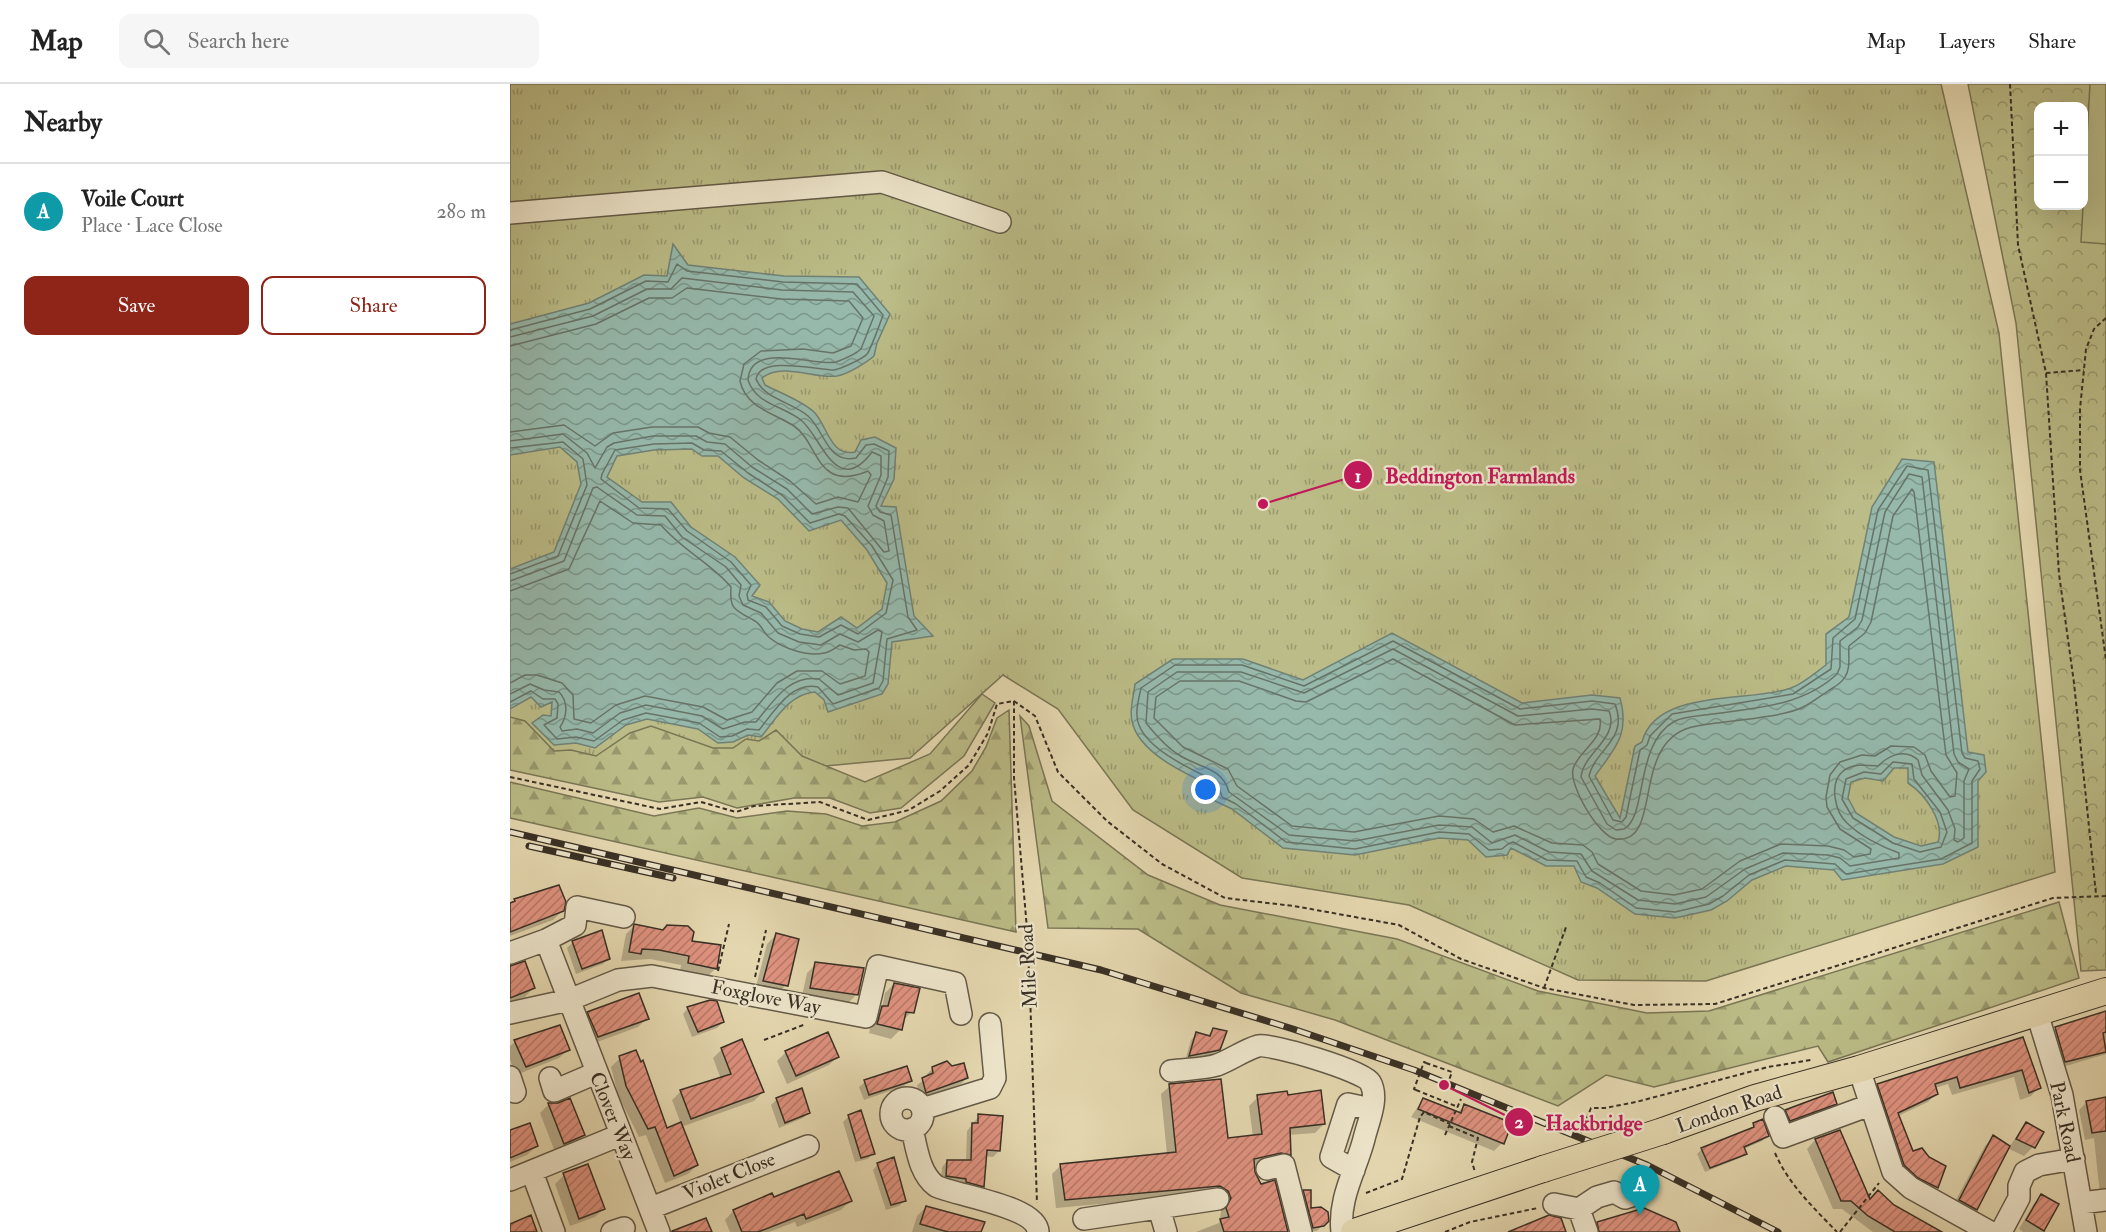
<!DOCTYPE html>
<html lang="en">
<head>
<meta charset="utf-8">
<style>
	body { margin:0; font-family:"IM FELL Double Pica",serif; background:#f6f6f6; color:#222 }
	.controls { position:absolute; right:18px; top:18px; display:grid; overflow:hidden; border-radius:12px; box-shadow:0 6px 24px #0002 }
	.controls button { width:54px; height:54px; display:grid; place-items:center; padding:0; border:0; border-bottom:2px solid #e0e0e0; background:#fff; color:#222; font:30px sans-serif }
	.you { position:absolute; left:696px; top:706px; width:21px; height:21px; margin:-15px; border:4px solid #fff; border-radius:50%; background:#1a73e8; box-shadow:0 0 0 9px #1a73e833 }
	.badge { display:grid; place-items:center; width:39px; height:39px; border-radius:50%; background:#8f2418; color:#fff; font-size:20px; font-weight:700 }
	.pin { position:absolute; translate:-50% -50px; filter:drop-shadow(0 2px 3px #0008) }
	.pin::after { content:''; position:absolute; top:32px; width:21px; height:18px; background:inherit; clip-path:polygon(0 0,100% 0,50% 100%) }
	.list { margin:0; padding:0; list-style:none }
	h2 { display:flex; justify-content:space-between; align-items:center; height:78px; margin:0; padding:0 24px; font-size:26px }
	h2 small { font-size:20px; font-weight:400; color:#767676 }
	.list li { display:grid; grid-template-columns:39px 1fr auto; gap:18px; align-items:center; box-sizing:border-box; height:96px; padding:0 24px; border-top:2px solid #e0e0e0 }
	.list b { display:block; font-size:22px; white-space:nowrap }
	.list p { margin:0; font-size:20px; white-space:nowrap; color:#767676 }
	.list em { font-size:20px; font-style:normal; color:#767676 }
	.actions { display:flex; gap:12px; padding:18px 24px }
	.actions a { flex:1; padding:14px 0; border:2px solid #8f2418; border-radius:12px; text-align:center; font-size:21px; color:#8f2418 }
	.actions .main { background:#8f2418; color:#fff }
	.icon { flex:none; width:33px; height:33px; fill:none; stroke:currentColor; stroke-width:2; stroke-linecap:round; stroke-linejoin:round }
	.map { position:relative; flex:none; width:1596px; height:1148px; overflow:hidden }
	header { display:flex; align-items:center; gap:36px; box-sizing:border-box; height:84px; padding:0 30px; background:#fff; border-bottom:2px solid #e0e0e0 }
	header strong { font-size:28px }
	nav { display:flex; gap:33px; margin-inline-start:auto; font-size:21px }
	.search { width:420px; height:54px; background:#f6f6f6; display:flex; align-items:center; gap:15px; box-sizing:border-box; padding:0 21px; border-radius:12px; color:#767676; font-size:22px }
	main { display:flex }
	aside { flex:1; background:#fff }
	.map>svg:first-child { display:block }
</style>
</head>
<body>
<header>
<strong>Map</strong>
<div class="search"><svg class="icon" aria-label="search" viewBox="0 0 24 24"><circle cx="10" cy="10" r="6"/><path d="M15 15l6 6"/></svg>Search here</div>
<nav><a>Map</a><a>Layers</a><a>Share</a></nav>
</header>
<main>
<aside>
<h2>Nearby<small></small></h2>
<ul class="list">
<li><span class="badge" style="background:#0f9aa8">A</span><div><b>Voile Court</b><p>Place · Lace Close</p></div><em>280 m</em></li>
</ul>
<div class="actions"><a class="main">Save</a><a>Share</a></div>
</aside>
<div class="map">
<svg width="1596" height="1148" viewBox="0 0 1596 1148">
	<defs>
		<pattern id="grass-tufts" width="24" height="20" patternUnits="userSpaceOnUse" patternTransform="scale(1.5)"><rect width="24" height="20" fill="#bbbc87"/><path d="M3 7l-1-3M5 7V3M7 7l1-3M15 17l-1-3M17 17v-4M19 17l1-3" fill="none" stroke="#99996e"/></pattern>
		<pattern id="forest-firs" width="22" height="20" patternUnits="userSpaceOnUse" patternTransform="scale(1.5)"><rect width="22" height="20" fill="#bbbc87"/><path d="M5 1l3.5 6h-7zM16 11l3.5 6h-7z" fill="#99996e"/></pattern>
		<pattern id="park-crowns" width="20" height="18" patternUnits="userSpaceOnUse" patternTransform="scale(1.5)"><rect width="20" height="18" fill="#bbbc87"/><path d="M2 6a3 3 0 1 1 6 0M12 15a3 3 0 1 1 6 0" fill="none" stroke="#99996e"/></pattern>
		<pattern id="water-waves" width="16" height="10" patternUnits="userSpaceOnUse" patternTransform="scale(1.5)"><rect width="16" height="10" fill="#96b9ac"/><path d="M0 5q4-4 8 0t8 0" fill="none" stroke="#7b978c"/></pattern>
		<pattern id="building-hatch" width="6" height="6" patternUnits="userSpaceOnUse" patternTransform="scale(1.5)"><rect width="6" height="6" fill="#e09380"/><path d="M-1 1l2-2M0 6l6-6M5 7l2-2" fill="none" stroke="#b77869"/></pattern>
	</defs>
	<rect width="100%" height="100%" fill="#e5d8b0"/>
	<filter id="stains"><feTurbulence type="fractalNoise" baseFrequency=".00333" numOctaves="4"/><feColorMatrix values="0 0 0 0 .2 0 0 0 0 .09 0 0 0 0 .02 0 0 0 .5 -.17"/></filter>
	<radialGradient id="worn" r=".72"><stop offset=".6" stop-color="#630" stop-opacity="0"/><stop offset="1" stop-color="#630" stop-opacity=".3"/></radialGradient>
	<!-- grass -->
	<path fill="url(#grass-tufts)" stroke="#7a7656" stroke-width="1.5" d="M 0,0 L 1431,0 L 1489,249 L 1545,788 L 1196,897 L 1068,896 L 899,821 L 732,794 L 623,726 L 548,625 L 493,591 L 400,674 L 137,699 L 0,662 Z"/>
	<!-- forest -->
	<path fill="url(#forest-firs)" stroke="#7a7656" stroke-width="1.5" d="M 472,610 L 485,619 L 454,672 L 391,724 L 360,729 L 320,714 L 284,714 L 227,724 L 193,713 L 149,718 L 0,686 L 0,633 L 15,637 L 44,667 L 61,666 L 86,672 L 120,649 L 141,642 L 203,664 L 223,664 L 236,655 L 249,657 L 266,646 L 292,672 L 355,698 L 420,670 Z
		M 499,626 L 506,848 L 0,734 L 0,698 L 144,732 L 189,724 L 227,734 L 277,727 L 316,730 L 352,742 L 385,738 L 431,717 L 462,687 L 476,663 L 487,634 Z
		M 510,632 L 519,642 L 542,717 L 638,791 L 710,821 L 887,855 L 1028,907 L 1137,929 L 1199,927 L 1549,818 L 1569,894 L 1318,978 L 1308,962 L 1144,1003 L 1096,991 L 1048,1022 L 825,936 L 731,909 L 628,845 L 538,844 Z"/>
	<!-- park -->
	<path fill="url(#park-crowns)" stroke="#7a7656" stroke-width="1.5" fill-rule="evenodd" d="M 1458,0 L 1596,0 L 1596,886 L 1571,887 L 1506,239 ZM 1528,22 L 1574,22 L 1574,122 L 1528,122 Z"/>
	<!-- pitch -->
	<path fill="#bbbc87" stroke="#7a7656" stroke-width="1.5" d="M 1580,0 L 1596,0 L 1596,160 L 1571,158 Z"/>
	<!-- water -->
	<path fill="url(#water-waves)" stroke="#708276" stroke-width="1.5" fill-rule="evenodd" d="M 163,160 L 178,181 L 274,192 L 349,193 L 380,230 L 367,259 L 364,272 C 356,279 338,290 327,292 C 303,295 273,278 252,294 L 255,301 C 270,309 293,317 305,329 C 318,344 321,373 345,368 L 351,356 L 365,353 L 386,364 L 384,395 L 371,422 L 386,423 L 404,532 L 423,552 L 382,558 L 378,600 L 372,610 L 318,628 L 314,616 L 305,608 C 279,610 266,635 251,653 L 238,651 L 223,658 L 208,659 L 188,645 L 137,635 L 116,641 L 85,664 L 66,659 L 44,661 L 22,639 L 33,631 L 41,632 L 42,618 L 31,623 L 21,613 L 0,625 L 0,485 L 44,468 L 71,400 L 67,378 L 50,363 L 0,371 L 0,240 L 79,219 L 134,191 L 157,192 ZM 182,365 L 192,372 L 208,372 L 234,394 L 268,415 L 299,447 L 331,436 L 357,466 L 377,499 L 372,525 L 347,544 L 331,533 L 308,548 L 292,545 L 275,537 L 259,518 L 242,512 L 250,501 L 225,473 L 181,443 L 161,418 L 132,418 L 97,393 L 107,372 L 144,366 Z
		M 1392,375 L 1424,378 L 1458,668 L 1474,671 L 1476,688 L 1468,697 L 1468,763 L 1433,780 L 1332,796 L 1324,786 L 1276,782 L 1242,796 L 1217,817 L 1201,826 L 1165,834 L 1125,830 L 1087,804 L 1071,798 L 1064,782 L 1036,782 L 1001,764 L 997,771 L 976,773 L 958,756 L 929,754 L 845,771 L 773,764 L 722,725 L 705,717 L 704,703 C 678,691 628,669 622,637 C 619,626 624,611 625,600 L 663,575 L 733,575 L 793,596 L 882,549 L 1012,619 L 1082,611 L 1110,614 C 1120,651 1105,664 1085,692 L 1110,734 L 1125,662 L 1132,658 C 1146,604 1239,619 1281,604 C 1293,600 1305,589 1316,581 L 1316,550 L 1339,533 L 1362,423 ZM 1384,684 L 1398,684 L 1398,699 C 1415,710 1435,738 1428,758 L 1411,762 L 1384,753 L 1346,729 L 1338,714 L 1341,698 L 1355,694 L 1373,697 Z"/>
	<!-- shadow -->
	<path fill="#0003" d="M 5,816 L 52,827 L 43,836 L 0,852 L 0,821 Z
		M 125,841 L 180,858 L 209,863 L 205,885 L 196,894 L 170,888 L 171,881 L 140,875 L 111,877 L 116,850 Z
		M 266,851 L 276,901 L 267,910 L 245,906 L 257,860 Z
		M 63,858 L 98,875 L 93,880 L 66,890 L 57,864 Z
		M 306,880 L 347,910 L 338,919 L 292,912 L 297,889 Z
		M 0,884 L 23,904 L 15,913 L 0,919 Z
		M 384,900 L 402,928 L 392,937 L 390,946 L 381,955 L 359,949 L 363,932 L 372,924 L 375,909 Z
		M 178,924 L 213,938 L 207,944 L 182,953 L 173,930 Z
		M 78,929 L 137,934 L 128,943 L 79,961 L 69,938 Z
		M 1596,929 L 1596,970 L 1549,984 L 1539,951 L 1546,945 Z
		M 703,945 L 709,965 L 703,971 L 675,977 L 681,956 L 687,950 L 697,953 Z
		M 1512,955 L 1529,1003 L 1521,1012 L 1510,1016 L 1504,993 L 1442,1011 L 1438,1000 L 1425,1004 L 1426,1010 L 1418,1018 L 1388,1032 L 1402,1069 L 1432,1093 L 1419,1112 L 1400,1101 L 1360,1009 L 1368,1001 Z
		M 5,958 L 58,966 L 49,974 L 6,991 L 0,976 L 0,962 Z
		M 212,965 L 253,1008 L 244,1017 L 171,1043 L 187,1081 L 178,1090 L 155,1099 L 136,1051 L 129,1053 L 108,1011 L 101,983 L 110,974 L 156,1046 L 171,1040 L 162,1016 L 171,1007 L 211,995 L 203,974 Z
		M 276,968 L 328,972 L 319,981 L 277,1000 L 267,977 Z
		M 422,985 L 457,994 L 451,1000 L 411,1014 L 407,1001 L 418,993 L 417,990 Z
		M 400,997 L 394,1002 L 354,1016 L 349,1003 L 355,998 Z
		M 660,1002 L 717,1056 L 743,1053 L 739,1022 L 748,1013 L 776,1013 L 814,1040 L 805,1049 L 778,1051 L 780,1070 L 771,1079 L 761,1077 L 743,1081 L 743,1089 L 776,1148 L 686,1148 L 709,1139 L 712,1122 L 701,1110 L 546,1124 L 542,1090 L 551,1081 L 657,1071 L 651,1010 Z
		M 267,1015 L 298,1029 L 293,1034 L 269,1044 L 261,1021 Z
		M 913,1015 L 947,1029 L 955,1021 L 992,1059 L 984,1067 L 901,1033 Z
		M 1596,1015 L 1596,1115 L 1590,1111 L 1584,1054 L 1575,1056 L 1569,1026 L 1577,1018 Z
		M 1325,1019 L 1321,1024 L 1275,1040 L 1272,1032 L 1276,1028 Z
		M 39,1020 L 74,1051 L 65,1060 L 45,1068 L 30,1029 Z
		M 350,1028 L 363,1069 L 358,1075 L 345,1078 L 333,1038 L 338,1033 Z
		M 469,1032 L 489,1067 L 483,1073 L 475,1072 L 473,1102 L 467,1108 L 431,1098 L 432,1083 L 437,1077 L 456,1078 L 457,1047 Z
		M 1516,1040 L 1532,1049 L 1523,1063 L 1514,1072 L 1497,1064 L 1466,1125 L 1457,1134 L 1441,1125 L 1475,1062 L 1483,1053 L 1499,1063 Z
		M 1244,1041 L 1257,1052 L 1252,1057 L 1234,1065 L 1235,1069 L 1230,1074 L 1195,1088 L 1187,1070 L 1192,1065 L 1239,1046 Z
		M 0,1048 L 26,1062 L 17,1071 L 0,1078 Z
		M 1329,1048 L 1359,1117 L 1383,1122 L 1429,1148 L 1363,1148 L 1332,1125 L 1323,1125 L 1297,1065 L 1305,1056 Z
		M 368,1080 L 394,1117 L 389,1122 L 376,1126 L 363,1086 Z
		M 54,1091 L 94,1124 L 85,1133 L 60,1142 L 45,1100 Z
		M 794,1107 L 800,1126 L 817,1136 L 807,1147 L 797,1148 L 789,1113 Z
		M 261,1111 L 263,1115 L 340,1117 L 331,1126 L 287,1143 L 285,1138 L 259,1148 L 220,1148 L 215,1136 L 223,1127 Z
		M 1532,1112 L 1547,1120 L 1532,1146 L 1536,1148 L 1513,1148 L 1509,1145 L 1523,1121 Z
		M 416,1123 L 470,1148 L 402,1148 L 407,1132 Z"/>
	<g fill="none" stroke-linecap="round" stroke-linejoin="round">
		<!-- shore -->
		<path stroke="#677468" stroke-width="1.5" d="M 0,246 L 80,225 L 136,197 L 158,198 L 167,180 L 177,187 L 273,198 L 347,200 L 373,231 C 371,237 360,267 357,270 C 353,275 330,285 324,286 C 307,286 250,271 246,295 C 254,315 282,318 298,332 C 315,347 317,380 346,374 L 356,361 L 364,360 L 379,367 L 378,393 L 366,422 L 370,428 L 381,431 L 398,533 L 407,546 L 377,555 L 373,597 L 369,604 L 323,620 L 308,603 C 281,597 264,628 249,646 L 237,645 L 222,652 L 210,653 L 189,639 L 136,629 L 113,636 L 84,657 L 66,653 L 47,655 L 34,641 L 47,634 L 48,620 L 45,615 L 33,615 L 21,607 L 0,618
			M 0,253 L 83,232 L 137,205 L 161,205 L 172,194 L 272,206 L 343,208 L 364,232 L 351,265 C 345,271 334,275 326,278 C 306,283 240,256 238,296 C 246,321 275,322 292,337 C 311,353 327,415 362,368 L 371,372 L 371,391 L 358,422 L 363,431 L 374,437 L 379,467 L 374,468 L 338,424 L 328,423 L 302,430 L 277,405 L 242,383 L 215,360 L 197,358 L 186,352 L 143,352 L 104,359 L 97,363 L 85,384 L 77,369 L 53,350 L 0,357
			M 0,262 L 86,240 L 139,214 L 162,214 L 177,204 L 271,215 L 339,217 L 353,234 L 341,262 L 323,269 L 293,265 L 251,267 L 234,280 L 230,297 C 236,324 264,329 284,342 C 309,359 306,409 358,387 L 361,391 L 348,418 L 328,413 L 306,420 L 280,397 L 248,376 L 220,353 L 199,349 L 188,343 L 142,343 L 103,349 L 85,362 L 54,341 L 0,348
			M 182,359 L 194,366 L 211,367 L 238,389 L 272,411 L 300,439 L 329,430 L 335,432 L 362,462 L 383,496 L 376,529 L 348,550 L 331,541 L 309,553 L 290,550 L 272,542 L 256,523 L 238,516 L 237,510 L 241,501 L 221,478 L 177,447 L 158,425 L 129,424 L 91,395 L 92,390 L 105,366 L 144,360 Z
			M 0,364 L 53,358 L 73,375 L 77,401 L 48,472 L 0,490
			M 1397,382 L 1418,386 L 1452,669 L 1455,674 L 1468,677 L 1470,685 L 1462,697 L 1462,759 L 1431,775 L 1336,790 L 1325,780 L 1275,776 L 1239,791 L 1213,812 L 1199,820 L 1165,828 L 1126,824 L 1090,799 L 1076,793 L 1067,777 L 1037,776 L 1003,758 L 998,760 L 992,765 L 979,766 L 959,750 L 929,748 L 845,765 L 776,758 L 726,720 L 712,713 L 707,698 C 683,686 639,667 629,641 C 624,630 629,614 631,604 L 665,581 L 732,581 L 794,602 L 883,557 L 1010,625 L 1082,617 L 1105,620 C 1119,656 1085,665 1079,692 L 1103,736 L 1112,738 L 1116,733 L 1130,666 L 1137,661 L 1140,652 L 1162,630 L 1283,610 L 1321,585 L 1323,554 L 1345,535 L 1368,426 Z
			M 1399,390 L 1412,393 L 1444,670 L 1448,678 L 1459,685 L 1454,697 L 1454,754 L 1448,758 L 1444,756 L 1445,745 L 1438,726 L 1412,691 L 1408,676 C 1395,664 1379,671 1368,682 C 1357,681 1342,679 1332,688 C 1319,700 1325,728 1337,739 C 1350,752 1372,763 1389,769 L 1389,774 L 1340,782 L 1330,774 L 1318,771 L 1273,769 L 1235,785 L 1196,813 L 1165,820 L 1128,816 L 1082,787 L 1071,770 L 1039,768 L 1005,751 L 982,759 L 962,743 L 929,741 L 845,757 L 779,751 L 719,708 C 712,683 689,684 669,671 C 657,664 645,650 636,639 L 638,608 L 667,588 L 731,588 L 794,609 L 883,565 L 1008,632 L 1082,625 L 1099,627 C 1110,654 1073,669 1071,693 L 1097,740 L 1106,746 L 1114,745 C 1138,732 1124,659 1165,637 C 1175,632 1191,632 1202,630 C 1246,624 1293,622 1327,590 L 1330,583 L 1330,557 L 1348,543 L 1352,536 L 1375,428 Z
			M 1402,405 L 1404,408 L 1436,671 L 1447,689 L 1445,712 L 1440,713 L 1421,687 L 1415,671 L 1404,663 L 1381,662 L 1365,672 L 1352,671 L 1330,678 L 1320,691 L 1316,713 L 1317,723 L 1330,745 L 1361,765 L 1360,770 L 1344,773 L 1334,766 L 1318,762 L 1271,760 L 1230,777 L 1192,805 L 1164,811 L 1131,807 L 1088,780 L 1082,768 L 1073,761 L 1042,759 L 1004,742 L 983,748 L 964,735 L 929,732 L 844,748 L 782,742 L 727,702 L 718,685 L 673,663 L 644,634 L 646,613 L 670,597 L 729,597 L 786,617 L 796,618 L 883,575 L 1005,641 L 1090,635 C 1094,656 1068,667 1063,685 C 1059,702 1089,753 1106,755 C 1155,761 1118,653 1187,642 C 1213,637 1269,634 1291,624 C 1300,620 1309,613 1318,607 C 1324,603 1331,600 1335,593 C 1341,584 1338,572 1339,562 L 1355,549 L 1361,538 L 1383,432 Z
			M 0,497 L 54,477 L 83,404 L 87,403 L 127,431 L 155,432 L 172,453 L 216,483 L 231,501 L 229,512 L 233,521 L 251,529 L 268,549 L 289,558 L 311,561 L 330,550 L 348,558 L 368,546 L 372,548 L 363,599 L 328,611 L 309,595 C 279,590 263,618 246,638 L 235,638 L 213,645 L 192,632 L 136,621 L 110,629 L 83,649 L 67,645 L 52,647 L 50,643 C 57,633 59,618 49,608 L 34,606 L 20,600 L 0,610
			M 0,507 L 59,485 L 90,417 L 123,439 L 151,441 C 173,467 201,479 221,503 C 219,528 227,526 245,537 C 251,540 254,550 260,554 C 272,564 298,573 314,569 C 320,568 325,564 330,561 L 344,566 L 356,565 L 359,568 L 355,592 L 330,600 L 312,587 L 287,587 L 267,599 L 242,628 L 217,636 L 193,623 L 135,612 L 106,621 L 81,639 L 64,635 L 63,611 L 52,599 L 27,591 L 15,591 L 0,599
			M 1383,678 L 1402,680 L 1404,695 L 1430,728 L 1437,748 L 1431,763 L 1410,768 L 1383,759 L 1343,734 L 1332,715 L 1336,695 L 1354,688 L 1371,690 Z"/>
	</g>
	<!-- building -->
	<path fill="url(#building-hatch)" stroke="#383025" stroke-width="1.5" d="M 49,801 L 56,818 L 54,827 L 0,848 L 0,819 L 5,817 L 4,815 Z
		M 124,840 L 153,846 L 157,841 L 178,842 L 184,848 L 182,857 L 211,861 L 207,885 L 178,879 L 179,872 L 149,866 L 132,865 L 131,870 L 119,868 Z
		M 92,846 L 100,875 L 72,885 L 62,857 Z
		M 266,849 L 289,855 L 278,902 L 253,897 Z
		M 15,877 L 25,904 L 0,914 L 0,882 Z
		M 305,878 L 354,884 L 348,911 L 300,904 Z
		M 384,899 L 410,904 L 404,929 L 396,928 L 392,946 L 367,940 L 372,922 L 378,922 Z
		M 129,909 L 139,935 L 88,953 L 77,928 Z
		M 200,916 L 207,917 L 214,938 L 188,948 L 177,923 Z
		M 1596,927 L 1596,948 L 1593,949 L 1596,968 L 1555,978 L 1545,943 Z
		M 50,941 L 60,966 L 16,983 L 4,956 Z
		M 703,944 L 717,947 L 710,966 L 679,972 L 686,948 L 700,952 Z
		M 318,948 L 329,973 L 286,992 L 275,967 Z
		M 1513,953 L 1531,1004 L 1519,1009 L 1512,986 L 1450,1004 L 1447,993 L 1425,1000 L 1428,1010 L 1388,1029 L 1403,1067 L 1412,1064 L 1419,1073 L 1436,1082 L 1428,1104 L 1408,1094 L 1394,1081 L 1367,1000 Z
		M 232,955 L 254,1008 L 181,1035 L 170,1006 L 221,990 L 211,964 Z
		M 126,966 L 131,978 L 133,976 L 157,1044 L 171,1038 L 188,1081 L 164,1092 L 145,1043 L 138,1045 L 116,1002 L 109,972 Z
		M 437,977 L 442,982 L 454,979 L 458,994 L 416,1009 L 412,994 L 423,989 L 422,983 Z
		M 397,982 L 402,997 L 359,1011 L 354,996 Z
		M 711,995 L 718,1054 L 752,1050 L 747,1011 L 777,1007 L 778,1011 L 811,1006 L 815,1040 L 780,1044 L 781,1071 L 771,1069 L 744,1075 L 745,1088 L 751,1100 L 765,1096 L 778,1148 L 714,1148 L 710,1135 L 719,1133 L 716,1124 L 721,1114 L 718,1107 L 710,1102 L 555,1116 L 550,1080 L 666,1068 L 659,1000 Z
		M 292,1004 L 300,1029 L 275,1039 L 266,1014 Z
		M 1323,1008 L 1327,1020 L 1280,1037 L 1275,1026 Z
		M 1596,1013 L 1596,1047 L 1582,1049 L 1576,1017 Z
		M 60,1014 L 75,1051 L 54,1060 L 38,1019 L 48,1019 Z
		M 913,1014 L 951,1029 L 954,1020 L 1002,1039 L 994,1060 L 908,1025 Z
		M 351,1026 L 365,1070 L 351,1074 L 338,1031 Z
		M 468,1030 L 493,1032 L 490,1067 L 477,1066 L 474,1103 L 456,1098 L 456,1095 L 436,1092 L 437,1076 L 461,1076 L 462,1039 L 468,1039 Z
		M 1253,1035 L 1259,1052 L 1234,1063 L 1237,1070 L 1200,1084 L 1191,1064 L 1244,1043 L 1243,1039 Z
		M 1516,1038 L 1534,1048 L 1525,1064 L 1506,1055 Z
		M 20,1039 L 28,1062 L 0,1074 L 0,1046 Z
		M 1330,1046 L 1360,1115 L 1368,1106 L 1384,1121 L 1432,1148 L 1385,1148 L 1358,1132 L 1341,1117 L 1331,1117 L 1305,1055 Z
		M 1483,1051 L 1500,1062 L 1467,1126 L 1449,1116 Z
		M 384,1073 L 396,1117 L 381,1121 L 367,1079 Z
		M 78,1080 L 95,1125 L 69,1135 L 53,1089 Z
		M 329,1087 L 342,1117 L 296,1135 L 294,1130 L 248,1148 L 232,1148 L 223,1126 L 262,1109 L 264,1113 Z
		M 793,1106 L 801,1106 L 801,1124 L 811,1123 L 818,1128 L 819,1137 L 814,1142 L 803,1144 Z
		M 1531,1110 L 1549,1120 L 1534,1147 L 1516,1136 Z
		M 416,1122 L 475,1138 L 471,1148 L 438,1148 L 410,1140 Z
		M 1134,1124 L 1166,1138 L 1170,1148 L 1089,1148 L 1087,1138 Z
		M 21,1131 L 27,1148 L 0,1148 L 0,1140 Z
		M 1039,1131 L 1051,1134 L 1056,1148 L 998,1148 Z
		M 196,1134 L 202,1148 L 162,1148 L 162,1147 Z"/>
	<g fill="none" stroke-linecap="round" stroke-linejoin="round">
		<!-- minor casing -->
		<g stroke="#635a48" stroke-width="24">
			<path id="minor" d="M 0,129 L 372,98 L 490,138
				M 36,856 L 149,1148
				M 0,869 L 36,856 L 65,841 L 67,823 L 114,833
				M 0,929 L 59,916 L 108,896 L 142,892 L 356,933 L 368,882 L 445,899 L 451,930
				M 1527,929 L 1552,1011 L 1576,1148
				M 1349,985 L 1383,1088 L 1401,1104 L 1480,1148
				M 661,987 C 676,985 693,985 707,981 C 721,976 734,966 748,962 C 760,959 854,987 860,998 C 869,1013 859,1036 855,1051 C 847,1085 828,1113 832,1148
				M 0,993 L 5,1008
				M 40,994 L 44,1007 L 86,989
				M381 1030a16 16 0 1 1 32 0a16 16 0 1 1-32 0Z
				M 412,1025 L 480,1004 L 485,994 L 480,940
				M 1265,1033 L 1273,1053 L 1360,1021
				M 402,1045 C 407,1065 409,1089 426,1102 C 447,1112 527,1122 528,1148
				M 757,1085 L 774,1081 L 791,1148
				M 844,1086 L 821,1073 L 838,1020 L 861,1025
				M 22,1088 L 44,1148
				M 0,1096 L 110,1051
				M 1571,1119 L 1596,1116
				M 1044,1120 L 1069,1125
				M 141,1124 L 298,1062
				M 649,1124 L 656,1148
				M 574,1135 L 708,1115
				M 102,1148 L 114,1144
				M 1077,1148 L 1069,1125 L 1087,1113 L 1104,1108 L 1115,1114 L 1130,1109
				M 1491,1148 L 1509,1114 L 1509,1102 L 1515,1088 L 1529,1081 L 1564,1075"/>
		</g>
		<!-- major casing -->
		<g stroke="#383025" stroke-width="28">
			<path id="major" d="M 1153,1047 L 1245,1014 L 1349,985 L 1596,907
				M 844,1148 L 1033,1085"/>
		</g>
		<!-- path -->
		<path stroke="#383025" stroke-width="2" stroke-dasharray="4.5 3" stroke-linecap="butt" d="M 1500,0 L 1508,161 L 1536,289 L 1549,490 L 1564,599 L 1586,810
			M 1596,234 L 1584,245 L 1576,265 L 1570,325 L 1570,386 L 1596,576
			M 1536,289 L 1574,286
			M 504,617 L 504,694 L 517,845
			M 0,693 L 150,725 L 191,718 L 226,728 L 244,722 L 310,718 L 358,736 L 399,726 L 430,707 L 459,681 L 478,649 L 487,620 L 504,617 L 525,632 L 548,688 L 597,737 L 652,780 L 715,814 L 784,822 L 889,841 L 951,875 L 1034,904 L 1124,921 L 1205,920 L 1543,814 L 1596,812
			M 208,887 L 219,840
			M 245,893 L 256,846
			M 1034,904 L 1056,843
			M 520,909 L 527,1119
			M 254,956 L 296,940
			M 916,979 L 942,988 L 939,996
			M 906,1006 L 948,1023
			M 939,1042 L 968,1054 L 962,1078 L 965,1088
			M 1071,1049 L 1081,1024 L 1095,1024 L 1126,1018 L 1258,983 L 1301,976
			M 935,1051 L 951,1015
			M 1265,1069 C 1279,1101 1304,1124 1327,1148
			M 856,1109 L 892,1095 L 910,1033 L 914,1028 L 940,1040
			M 935,1148 L 960,1138 L 1028,1124
			M 1330,1148 L 1369,1099"/>
		<!-- minor -->
		<use href="#minor" stroke="#eee6cc" stroke-width="21"/>
		<!-- major -->
		<use href="#major" stroke="#e5d8b0" stroke-width="26"/>
		<!-- rail casing -->
		<g stroke="#383025" stroke-width="7">
			<path id="rail" d="M 0,748 L 591,886 L 783,945 L 904,986 L 1137,1081 L 1268,1148
				M 19,762 L 163,794"/>
		</g>
		<!-- rail -->
		<use href="#rail" stroke="#eee6cc" stroke-width="4.5" stroke-dasharray="14" stroke-linecap="butt"/>
		<!-- major-bridge casing -->
		<g stroke="#383025" stroke-width="28" stroke-linecap="butt">
			<path id="major-bridge" d="M 1033,1085 L 1153,1047"/>
		</g>
		<!-- path-bridge -->
		<path stroke="#383025" stroke-width="2" stroke-dasharray="4.5 3" stroke-linecap="butt" d="M 517,845 L 520,909
			M 906,1006 L 904,1005 L 914,978 L 916,979"/>
		<!-- major-bridge -->
		<use href="#major-bridge" stroke="#e5d8b0" stroke-width="26"/>
	</g>
	<g text-anchor="middle" dominant-baseline="central" stroke-width="4.5" stroke-linejoin="round" paint-order="stroke">
		<!-- street labels -->
		<g font-size="20" fill="#383025" stroke="#eee6cc">
			<text transform="translate(518 882) rotate(-93)">Mile Road</text>
			<text transform="translate(256 913) rotate(11)">Foxglove Way</text>
			<text transform="translate(1219 1025) rotate(-19)">London Road</text>
			<text transform="translate(103 1032) rotate(68)">Clover Way</text>
			<text transform="translate(1555 1038) rotate(78)">Park Road</text>
			<text transform="translate(219 1092) rotate(-22)">Violet Close</text>
		</g>
	</g>
	<!-- callouts -->
	<path fill="none" stroke="#c2185b" stroke-width="2" d="M753 420L848 391M934 1001L1009 1038"/>
	<g fill="#c2185b" stroke="#eee6cc" stroke-width="2">
		<circle cx="753" cy="420" r="6"/>
		<circle cx="934" cy="1001" r="6"/>
		<circle cx="848" cy="391" r="15"/>
		<circle cx="1009" cy="1038" r="15"/>
	</g>
	<g font-size="18" text-anchor="middle" font-weight="bold" fill="#fff">
		<text x="848" y="398">1</text>
		<text x="1009" y="1044">2</text>
	</g>
	<g font-size="21" text-anchor="middle" font-weight="bold" fill="#c2185b" stroke="#eee6cc" stroke-width="4.5" stroke-linejoin="round" paint-order="stroke">
		<text x="970" y="399">Beddington Farmlands</text>
		<text x="1084" y="1046">Hackbridge</text>
	</g>
	<rect width="100%" height="100%" filter="url(#stains)"/>
	<rect width="100%" height="100%" fill="url(#worn)"/>
</svg>
<div class="controls">
<button>+</button>
<button>−</button>
</div>
<div class="you"></div>
<div class="pin badge" style="left:1130px;top:1131px;background:#0f9aa8">A</div>
</div>
</main>
</body>
</html>
